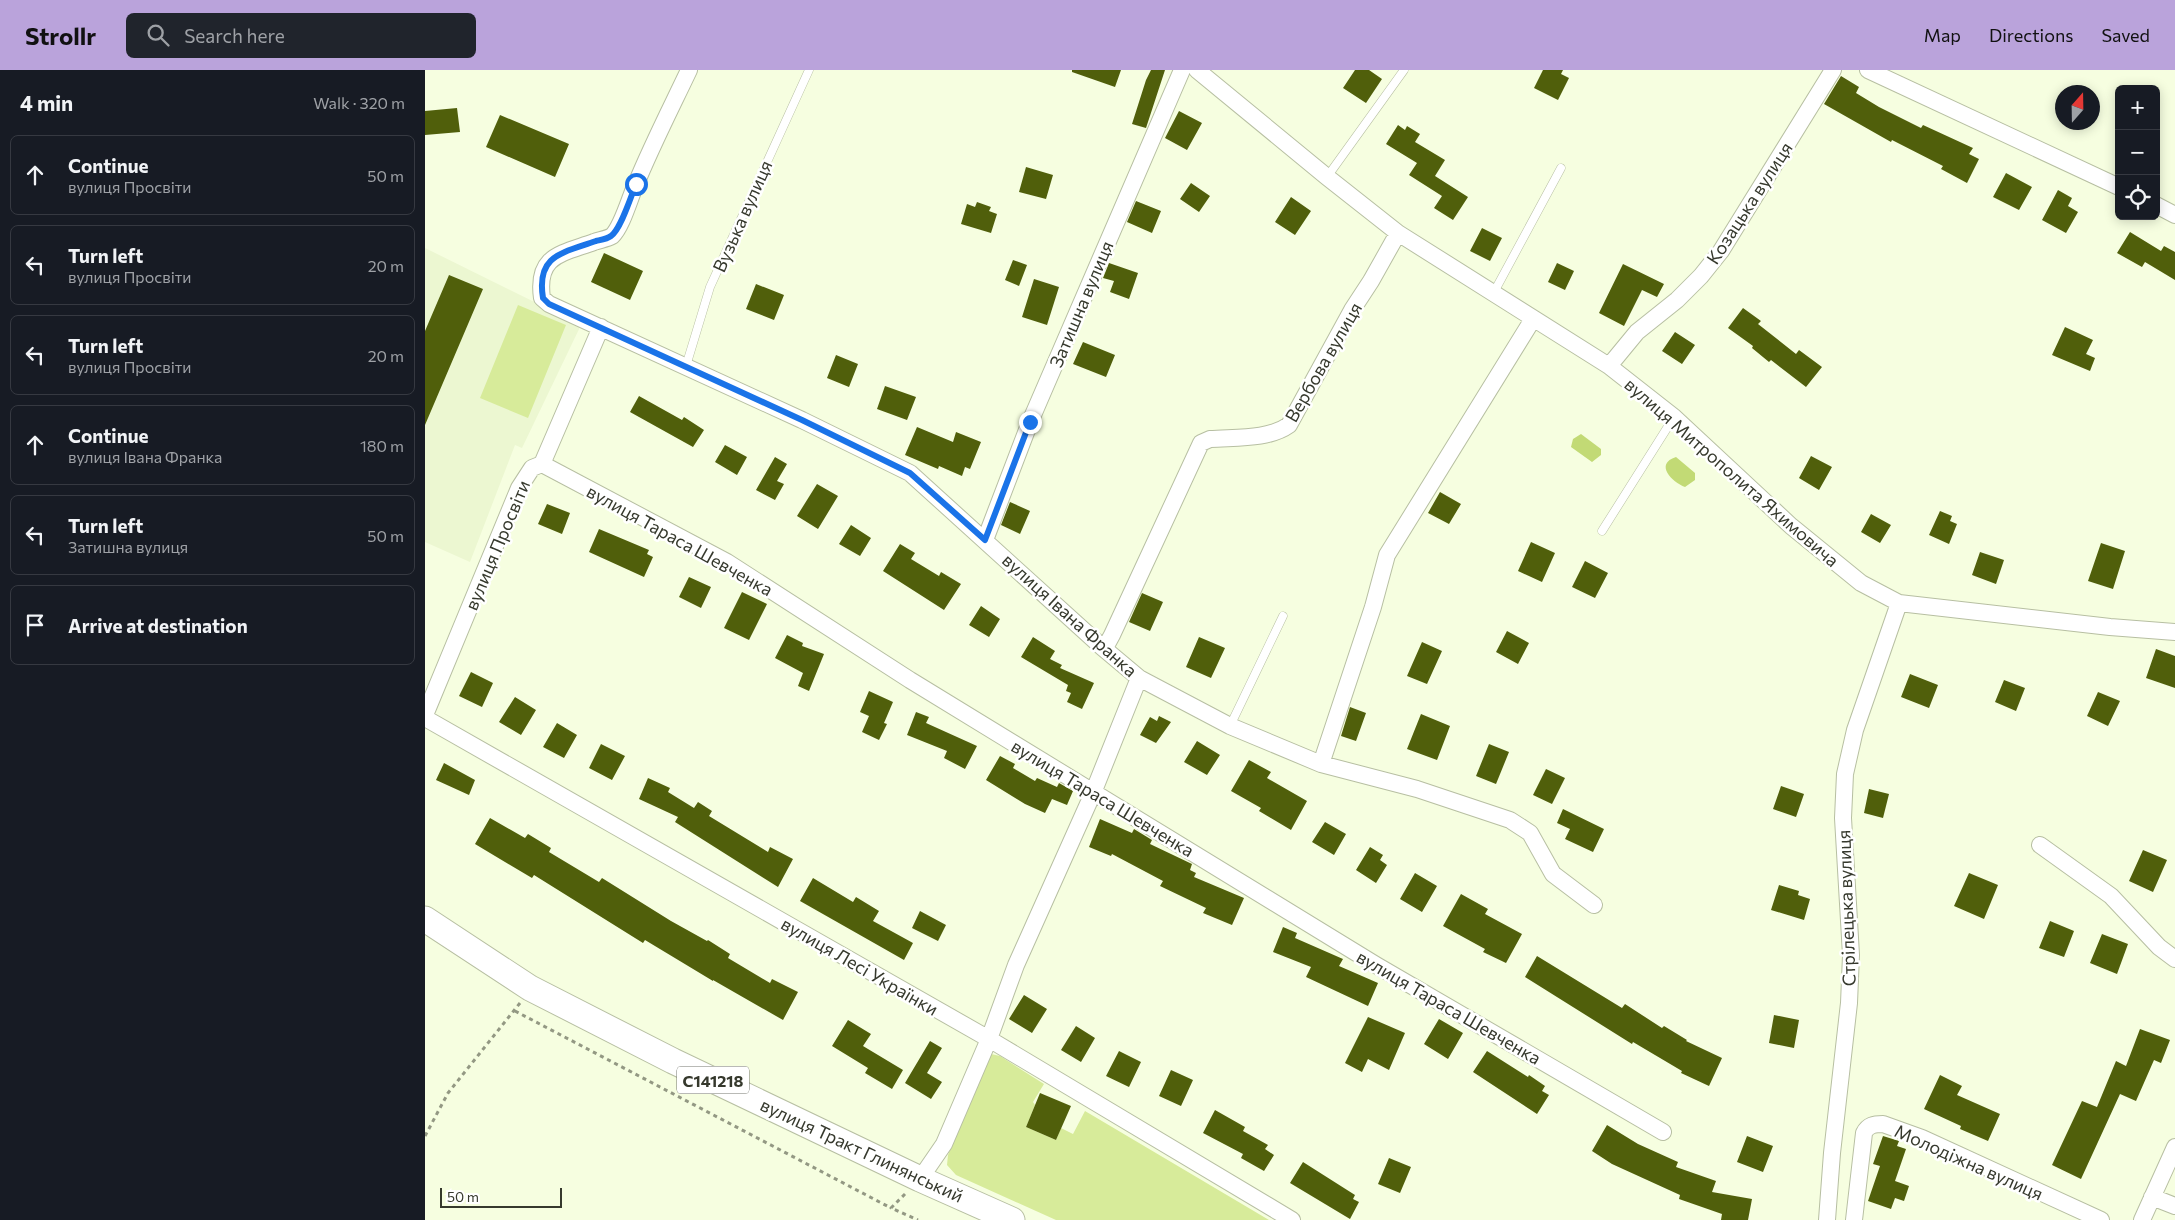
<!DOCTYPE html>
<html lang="en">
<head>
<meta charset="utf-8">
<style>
	body { margin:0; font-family:Commissioner,sans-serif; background:#20242c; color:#f1f3f6 }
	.controls { position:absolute; right:15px; top:15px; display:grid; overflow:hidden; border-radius:8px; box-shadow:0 2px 12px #0003 }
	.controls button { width:45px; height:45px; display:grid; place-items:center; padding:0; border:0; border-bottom:1px solid #363941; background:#171b24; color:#f1f3f6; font:25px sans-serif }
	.compass { position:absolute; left:1630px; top:15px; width:45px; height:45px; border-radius:50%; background:#171b24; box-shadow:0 2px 12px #0003; rotate:20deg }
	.scale { position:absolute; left:15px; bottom:12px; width:122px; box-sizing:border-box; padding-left:5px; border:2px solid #36392d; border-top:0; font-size:14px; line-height:18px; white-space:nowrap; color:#36392d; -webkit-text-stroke:4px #fff; paint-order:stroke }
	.stop { position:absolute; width:15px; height:15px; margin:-11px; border:4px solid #1a73e8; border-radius:50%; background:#fff }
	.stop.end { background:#1a73e8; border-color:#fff; box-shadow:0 1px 5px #0008 }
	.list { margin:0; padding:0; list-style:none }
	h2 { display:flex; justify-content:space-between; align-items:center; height:65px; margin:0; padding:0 20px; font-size:21px }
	h2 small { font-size:16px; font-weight:400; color:#9ea1a6 }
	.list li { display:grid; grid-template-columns:32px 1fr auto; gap:15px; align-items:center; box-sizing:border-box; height:80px; margin:0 10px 10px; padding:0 10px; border:1px solid #363941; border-radius:8px }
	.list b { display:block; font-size:19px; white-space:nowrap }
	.list p { margin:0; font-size:16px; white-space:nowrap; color:#9ea1a6 }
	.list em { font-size:16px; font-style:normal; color:#9ea1a6 }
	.icon { flex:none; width:28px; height:28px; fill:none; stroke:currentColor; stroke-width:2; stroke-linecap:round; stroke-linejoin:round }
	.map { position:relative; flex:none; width:1750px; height:1150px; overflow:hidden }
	header { display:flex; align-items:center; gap:30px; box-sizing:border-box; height:70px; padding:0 25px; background:#baa3db; color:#111 }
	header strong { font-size:24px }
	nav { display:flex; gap:28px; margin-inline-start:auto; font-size:18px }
	.search { width:350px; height:45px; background:#20242c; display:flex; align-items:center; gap:12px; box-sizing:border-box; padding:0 18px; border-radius:8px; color:#9ea1a6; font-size:19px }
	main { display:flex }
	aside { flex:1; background:#171b24 }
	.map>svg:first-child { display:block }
</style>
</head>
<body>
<header>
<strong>Strollr</strong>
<div class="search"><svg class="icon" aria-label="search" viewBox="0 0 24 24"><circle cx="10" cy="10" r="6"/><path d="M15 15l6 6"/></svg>Search here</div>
<nav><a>Map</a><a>Directions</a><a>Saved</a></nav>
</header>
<main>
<aside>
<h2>4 min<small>Walk · 320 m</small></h2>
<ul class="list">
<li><svg class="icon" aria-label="ahead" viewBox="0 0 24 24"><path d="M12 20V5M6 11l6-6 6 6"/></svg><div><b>Continue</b><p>вулиця Просвіти</p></div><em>50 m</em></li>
<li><svg class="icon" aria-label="left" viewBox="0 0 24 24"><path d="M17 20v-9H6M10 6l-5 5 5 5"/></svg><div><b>Turn left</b><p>вулиця Просвіти</p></div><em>20 m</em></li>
<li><svg class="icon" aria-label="left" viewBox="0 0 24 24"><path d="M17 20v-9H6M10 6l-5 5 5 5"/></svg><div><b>Turn left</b><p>вулиця Просвіти</p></div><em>20 m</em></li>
<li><svg class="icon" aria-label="ahead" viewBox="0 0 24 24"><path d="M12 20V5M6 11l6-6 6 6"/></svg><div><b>Continue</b><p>вулиця Івана Франка</p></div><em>180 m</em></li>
<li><svg class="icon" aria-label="left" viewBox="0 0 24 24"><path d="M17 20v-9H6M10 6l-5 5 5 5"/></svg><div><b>Turn left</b><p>Затишна вулиця</p></div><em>50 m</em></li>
<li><svg class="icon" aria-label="arrive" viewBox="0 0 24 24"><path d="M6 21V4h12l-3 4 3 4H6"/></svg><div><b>Arrive at destination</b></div></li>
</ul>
</aside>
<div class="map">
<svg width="1750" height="1150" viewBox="0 0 1750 1150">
	<rect width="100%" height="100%" fill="#f6fee0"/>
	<!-- built -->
	<path fill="#ecf7d1" d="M 0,178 L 156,255 L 97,378 L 90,375 L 45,492 L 0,472 Z"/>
	<!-- green -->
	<path fill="#d7eb9a" d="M 93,235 L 141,255 L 103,348 L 55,328 Z
		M 566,984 L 575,986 L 619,1014 L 608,1032 L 610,1035 L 601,1057 L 631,1070 L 636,1058 L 648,1064 L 660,1041 L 844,1150 L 631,1150 L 531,1105 L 522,1095 L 523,1085 L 563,988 Z"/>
	<!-- water -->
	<path fill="#c2da75" d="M 1156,364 L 1176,379 L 1176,385 L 1167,392 L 1146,377 L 1148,369 Z
		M 1251,387 L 1270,403 L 1270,410 L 1260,417 C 1247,412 1229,394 1251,387 Z"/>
	<!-- building -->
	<path fill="#505f0b" d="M 647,0 L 696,0 L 690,17 L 647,2 Z
		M 726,0 L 740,0 L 721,58 L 707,54 L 721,10 Z
		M 930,0 L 944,0 L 957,9 L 941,33 L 918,18 Z
		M 1118,0 L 1138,0 L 1136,4 L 1144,8 L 1133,30 L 1109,18 Z
		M 1416,6 L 1434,17 L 1431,23 L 1454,37 L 1496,58 L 1498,55 L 1548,78 L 1544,84 L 1554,89 L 1542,113 L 1516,99 L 1518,96 L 1467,70 L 1466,72 L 1399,34 Z
		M 32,38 L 35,62 L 0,65 L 0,41 Z
		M 754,41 L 777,53 L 762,80 L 740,68 Z
		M 75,45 L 144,74 L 130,107 L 61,77 Z
		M 973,55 L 980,60 L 982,56 L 995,64 L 990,72 L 1020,90 L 1010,106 L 1043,127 L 1028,150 L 1009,138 L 1017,126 L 984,105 L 992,93 L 961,74 Z
		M 601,97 L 628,105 L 621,129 L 594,122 Z
		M 1581,103 L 1607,117 L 1594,140 L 1568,127 Z
		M 766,113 L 785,126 L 774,142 L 755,129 Z
		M 1633,120 L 1647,128 L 1643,136 L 1653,142 L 1641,163 L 1617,150 Z
		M 866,127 L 886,141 L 870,165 L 850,152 Z
		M 711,131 L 736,141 L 727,163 L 702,152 Z
		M 552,132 L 566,137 L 564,141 L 572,144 L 566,163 L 536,154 L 542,134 L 550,137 Z
		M 1057,158 L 1077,168 L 1065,191 L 1045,181 Z
		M 1705,162 L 1736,181 L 1739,176 L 1750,182 L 1750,210 L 1720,192 L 1717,197 L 1692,183 Z
		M 179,183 L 218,201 L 205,230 L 166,212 Z
		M 588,190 L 602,195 L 594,216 L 580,210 Z
		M 684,193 L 713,203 L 704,229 L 685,222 L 689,211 L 678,208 Z
		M 1132,193 L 1149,201 L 1140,220 L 1123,212 Z
		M 1198,194 L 1239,214 L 1232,227 L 1217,220 L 1199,256 L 1174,243 Z
		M 24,205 L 58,219 L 0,355 L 0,261 Z
		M 609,209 L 634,217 L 622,255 L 597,247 Z
		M 331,214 L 359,225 L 349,250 L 321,239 Z
		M 1318,238 L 1336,251 L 1333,254 L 1371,284 L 1374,280 L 1397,297 L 1381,317 L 1346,290 L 1344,292 L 1327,278 L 1328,276 L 1303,258 Z
		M 1640,257 L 1668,270 L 1661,284 L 1670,288 L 1665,301 L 1627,285 Z
		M 1250,262 L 1270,275 L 1257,294 L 1237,281 Z
		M 658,272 L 690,285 L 681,307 L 648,294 Z
		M 411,285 L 433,294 L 424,317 L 402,308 Z
		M 460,316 L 491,327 L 482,350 L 452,339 Z
		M 214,326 L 257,350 L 259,347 L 279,360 L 268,377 L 205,342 Z
		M 492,357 L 528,372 L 531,362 L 556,372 L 545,399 L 540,397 L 537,406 L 514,396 L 513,399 L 480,385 Z
		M 300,375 L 322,387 L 312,405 L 290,392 Z
		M 1386,386 L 1407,397 L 1394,420 L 1374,408 Z
		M 350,387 L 362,394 L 352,411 L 359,414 L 350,430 L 331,420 Z
		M 392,414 L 413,426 L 393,459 L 372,446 Z
		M 1015,422 L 1036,434 L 1024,454 L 1003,443 Z
		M 585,432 L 605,441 L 595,464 L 576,455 Z
		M 122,434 L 145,443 L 137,464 L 113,454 Z
		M 1515,441 L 1527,446 L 1525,451 L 1532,454 L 1524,474 L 1504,465 Z
		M 1446,444 L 1466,455 L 1455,473 L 1436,462 Z
		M 426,455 L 446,468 L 435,486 L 414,474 Z
		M 174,459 L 224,480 L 222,484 L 228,487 L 219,507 L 164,482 Z
		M 1106,472 L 1130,483 L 1117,512 L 1093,501 Z
		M 1676,473 L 1700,481 L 1688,519 L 1663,511 Z
		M 475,474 L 490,483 L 486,489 L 514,506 L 516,502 L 536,514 L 519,540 L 458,501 Z
		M 1555,482 L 1579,490 L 1571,514 L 1547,505 Z
		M 1160,491 L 1183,503 L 1170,528 L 1147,517 Z
		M 264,507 L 286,517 L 276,538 L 254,527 Z
		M 317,522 L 342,534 L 324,570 L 299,558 Z
		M 717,523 L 738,532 L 725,561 L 704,552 Z
		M 556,536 L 575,549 L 564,567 L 544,555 Z
		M 1082,561 L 1104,573 L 1093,594 L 1071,582 Z
		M 362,565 L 378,573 L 377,576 L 399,584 L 384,621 L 373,616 L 378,603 L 350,588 Z
		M 608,567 L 630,581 L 625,589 L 637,595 L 635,598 L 669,613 L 657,639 L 642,632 L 646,623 L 641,621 L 643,615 L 596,587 Z
		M 774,567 L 800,578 L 786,608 L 761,597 Z
		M 997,572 L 1017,581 L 1002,614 L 982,606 Z
		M 1731,579 L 1750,586 L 1750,618 L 1721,608 Z
		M 46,602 L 68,613 L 57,637 L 34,626 Z
		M 1485,604 L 1513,615 L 1504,638 L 1476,627 Z
		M 1579,610 L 1600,618 L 1591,641 L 1570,632 Z
		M 444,621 L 468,632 L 459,653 L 462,654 L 454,670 L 437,662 L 444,646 L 435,642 Z
		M 1673,622 L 1695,631 L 1683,656 L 1662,646 Z
		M 90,627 L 111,640 L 96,665 L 74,652 Z
		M 925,637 L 941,643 L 931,671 L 916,666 Z
		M 491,642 L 504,647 L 501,653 L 552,676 L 540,699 L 519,688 L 522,681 L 482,665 Z
		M 996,644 L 1025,656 L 1012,690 L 982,679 Z
		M 734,646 L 746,652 L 731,673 L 715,665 L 725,647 L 732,651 Z
		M 132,653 L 152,665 L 139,688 L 118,677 Z
		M 772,671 L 795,685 L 782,705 L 759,692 Z
		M 176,674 L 200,686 L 187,710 L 164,698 Z
		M 1064,674 L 1084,682 L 1071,714 L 1051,706 Z
		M 575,686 L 590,694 L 588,698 L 610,711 L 612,708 L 632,717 L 634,713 L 648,721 L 642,735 L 627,729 L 620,743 L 600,734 L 561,710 Z
		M 824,690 L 846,702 L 842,708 L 882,731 L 866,760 L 834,741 L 836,738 L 806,721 Z
		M 19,693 L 50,710 L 44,725 L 11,710 Z
		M 1121,699 L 1140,708 L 1127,734 L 1108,725 Z
		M 223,708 L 245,718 L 243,722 L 269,738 L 273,732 L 287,741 L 284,746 L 343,782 L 345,777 L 368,789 L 353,817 L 250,752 L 253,747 L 214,729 Z
		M 1356,716 L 1379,724 L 1371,747 L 1348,739 Z
		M 1444,719 L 1464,724 L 1458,748 L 1439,743 Z
		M 1138,739 L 1179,759 L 1168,782 L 1140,769 L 1145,759 L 1132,753 Z
		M 65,748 L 100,768 L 103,764 L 126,778 L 124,782 L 174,812 L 177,808 L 246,851 L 282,871 L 283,870 L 305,884 L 303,888 L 345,913 L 347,909 L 373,922 L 358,950 L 288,910 L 288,911 L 220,870 L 218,873 L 109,805 L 107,808 L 50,774 Z
		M 675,749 L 707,763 L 709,759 L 727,770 L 725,774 L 767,794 L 765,800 L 771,803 L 769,807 L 819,828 L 807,855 L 778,843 L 781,838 L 735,816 L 738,811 L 687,784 L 686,786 L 664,777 Z
		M 900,752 L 921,764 L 909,785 L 887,772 Z
		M 945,777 L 958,785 L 955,790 L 962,795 L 951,813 L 931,800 Z
		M 1718,780 L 1742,790 L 1728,822 L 1704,811 Z
		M 990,803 L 1012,816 L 997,842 L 975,829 Z
		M 1544,803 L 1573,815 L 1559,849 L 1529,836 Z
		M 388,808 L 428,832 L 431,827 L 454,841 L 448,851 L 488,873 L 479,890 L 375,831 Z
		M 1354,815 L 1374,821 L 1373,825 L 1385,829 L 1379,850 L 1346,840 Z
		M 1036,824 L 1063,839 L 1060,844 L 1097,864 L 1081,893 L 1058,882 L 1060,879 L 1018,856 Z
		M 495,841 L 521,855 L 513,871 L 487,858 Z
		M 1625,851 L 1649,861 L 1639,887 L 1614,878 Z
		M 858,857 L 872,863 L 870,868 L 918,889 L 914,896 L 953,913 L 943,936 L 881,907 L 886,897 L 848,882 Z
		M 1677,864 L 1703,874 L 1692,904 L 1665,893 Z
		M 1112,886 L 1197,938 L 1200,934 L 1237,958 L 1239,956 L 1262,970 L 1261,971 L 1297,988 L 1284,1016 L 1256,1003 L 1257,1001 L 1208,972 L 1207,974 L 1100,907 Z
		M 599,925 L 622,939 L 607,963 L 584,949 Z
		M 1349,945 L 1374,950 L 1369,978 L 1344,973 Z
		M 943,947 L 980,963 L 964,1000 L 943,989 L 937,1002 L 920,993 Z
		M 1014,949 L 1038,963 L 1023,989 L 999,974 Z
		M 423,950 L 446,964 L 438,976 L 478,1000 L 467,1019 L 440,1003 L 443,998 L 407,976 Z
		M 651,956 L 670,968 L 656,992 L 636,980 Z
		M 1715,959 L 1745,970 L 1736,993 L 1729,990 L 1711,1031 L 1695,1024 L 1656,1109 L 1627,1095 L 1657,1031 L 1672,1037 L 1691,991 L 1701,996 Z
		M 505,971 L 517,978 L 502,1003 L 517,1012 L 506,1029 L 480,1013 Z
		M 694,981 L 716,992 L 704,1017 L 681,1006 Z
		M 1062,981 L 1103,1007 L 1104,1005 L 1120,1016 L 1117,1021 L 1124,1025 L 1112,1044 L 1048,1002 Z
		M 746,1000 L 768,1010 L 756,1036 L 734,1026 Z
		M 1515,1005 L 1537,1016 L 1532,1025 L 1575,1044 L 1563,1071 L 1535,1059 L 1536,1056 L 1499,1039 Z
		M 615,1023 L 646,1036 L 631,1070 L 601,1057 Z
		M 790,1040 L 820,1057 L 818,1061 L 843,1075 L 840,1079 L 849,1085 L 839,1101 L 816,1088 L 818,1084 L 778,1063 Z
		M 1182,1055 L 1213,1074 L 1253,1092 L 1251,1097 L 1291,1111 L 1287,1122 L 1327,1129 L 1323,1150 L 1296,1150 L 1297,1144 L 1254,1129 L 1255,1125 L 1187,1094 L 1167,1081 Z
		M 1322,1066 L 1348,1076 L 1338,1102 L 1312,1092 Z
		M 1458,1066 L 1474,1071 L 1472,1076 L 1481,1079 L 1470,1111 L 1484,1116 L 1479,1131 L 1470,1128 L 1466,1139 L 1443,1131 L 1455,1096 L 1448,1094 Z
		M 964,1088 L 986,1097 L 975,1123 L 953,1114 Z
		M 878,1092 L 930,1125 L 928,1129 L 934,1132 L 925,1149 L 865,1113 Z"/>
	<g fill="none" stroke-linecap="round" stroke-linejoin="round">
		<!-- service casing -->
		<g stroke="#b7bfa2" stroke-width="9">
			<path id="service" d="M 902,107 L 979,0
				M 1068,224 L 1136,98
				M 261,296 L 285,217 L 384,0
				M 1177,461 L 1249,347
				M 805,656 L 858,546"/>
		</g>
		<!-- minor casing -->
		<g stroke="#b7bfa2" stroke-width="18">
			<path id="minor" d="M 264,0 C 246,38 227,75 211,114 C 205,127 197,157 187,166 C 182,169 174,170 169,172 C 136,184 111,185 117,228 L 124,234 L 377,350 L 485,403 L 677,577 L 714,608 L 805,656 L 896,694 L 992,719 L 1085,750 L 1105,763 L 1128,804 L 1169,835
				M 772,0 L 902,107 L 973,163 L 1184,296 L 1249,347 L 1366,456 L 1436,513 L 1474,533 L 1685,557 L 1750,562
				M 1443,0 L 1694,117
				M 1731,135 L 1750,145
				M 1184,296 L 1212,262 L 1252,230 L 1276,206 L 1296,181 L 1408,0
				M 117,394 L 302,492 L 485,610 L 951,895 L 1238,1062
				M 560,470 L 605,352 L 757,0
				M 677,577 L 681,576 L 687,565 L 776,373 L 785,369 C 810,367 843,370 864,355 L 927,240 L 946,211 L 973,163
				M 0,645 L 94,418 L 107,398 L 117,394 L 176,257
				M 0,648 L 564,969 L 867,1150
				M 896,694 L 948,537 L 962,485 L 1108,249
				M 1615,775 L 1686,826 L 1734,877 L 1750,889
				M 495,1109 L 519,1074 L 564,969 L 591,895 L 668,723 L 714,608
				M 1727,1127 L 1750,1136
				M 1402,1150 L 1407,1083 L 1424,933 L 1426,885 L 1418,748 L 1420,704 L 1430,660 L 1474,533
				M 1429,1150 L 1439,1063 C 1443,1055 1449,1054 1458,1054 L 1497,1068 L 1676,1150
				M 1717,1150 L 1750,1077"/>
		</g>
		<!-- primary casing -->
		<g stroke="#b7bfa2" stroke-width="27">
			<path id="primary" d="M 0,849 L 105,918 L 248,991 L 495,1109 L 587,1150"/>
		</g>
		<!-- path -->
		<path stroke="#939883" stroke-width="3" stroke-dasharray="4 4" stroke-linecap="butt" d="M 90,941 L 466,1138
			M 0,1066 L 23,1023 L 95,933
			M 480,1124 L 466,1138 L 493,1150"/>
		<!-- service -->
		<use href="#service" stroke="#fff" stroke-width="8"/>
		<!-- minor -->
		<use href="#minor" stroke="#fff" stroke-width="16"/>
		<!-- primary -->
		<use href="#primary" stroke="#fff" stroke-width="25"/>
	</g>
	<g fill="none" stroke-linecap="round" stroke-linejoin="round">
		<!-- route -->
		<path stroke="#1a73e8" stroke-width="6" d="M 211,114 C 206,126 196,159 186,166 C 182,169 175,170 171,171 C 137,183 111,185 118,228 L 124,234 L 377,350 L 485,403 L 560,470 L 605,352"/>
	</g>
	<g text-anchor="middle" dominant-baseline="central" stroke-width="5" stroke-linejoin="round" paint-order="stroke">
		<!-- shield labels -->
		<rect fill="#fff" stroke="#72746c" stroke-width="1" x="252" y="996.5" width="72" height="27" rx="4"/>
		<g font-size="16" font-weight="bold" fill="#36392d">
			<text x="288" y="1010">С141218</text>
		</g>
		<!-- street labels -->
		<g font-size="18" fill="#36392d" stroke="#fff">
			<text transform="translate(1324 133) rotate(-57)">Козацька вулиця</text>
			<text transform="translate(317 146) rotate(-66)">Вузька вулиця</text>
			<text transform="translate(656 234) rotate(-67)">Затишна вулиця</text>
			<text transform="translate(898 292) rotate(-60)">Вербова вулиця</text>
			<text transform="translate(1307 402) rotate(41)">вулиця Митрополита Яхимовича</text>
			<text transform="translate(255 470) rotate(29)">вулиця Тараса Шевченка</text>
			<text transform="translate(72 475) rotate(-67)">вулиця Просвіти</text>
			<text transform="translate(645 545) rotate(42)">вулиця Івана Франка</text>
			<text transform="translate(678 728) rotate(31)">вулиця Тараса Шевченка</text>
			<text transform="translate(1421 838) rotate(-92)">Стрілецька вулиця</text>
			<text transform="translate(435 896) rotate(30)">вулиця Лесі Українки</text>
			<text transform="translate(1024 937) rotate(30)">вулиця Тараса Шевченка</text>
			<text transform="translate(437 1080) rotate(25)">вулиця Тракт Глинянський</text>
			<text transform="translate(1544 1092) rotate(24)">Молодіжна вулиця</text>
		</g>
	</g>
</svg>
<div class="controls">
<button>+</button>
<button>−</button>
<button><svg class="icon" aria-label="locate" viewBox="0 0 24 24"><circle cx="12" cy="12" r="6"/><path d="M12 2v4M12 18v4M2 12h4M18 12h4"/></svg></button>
</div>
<svg class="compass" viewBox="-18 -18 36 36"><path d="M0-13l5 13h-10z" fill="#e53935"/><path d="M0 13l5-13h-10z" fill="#9ea1a6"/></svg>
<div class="scale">50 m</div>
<div class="stop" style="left:211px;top:114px"></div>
<div class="stop end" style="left:605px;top:352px"></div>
</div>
</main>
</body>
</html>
